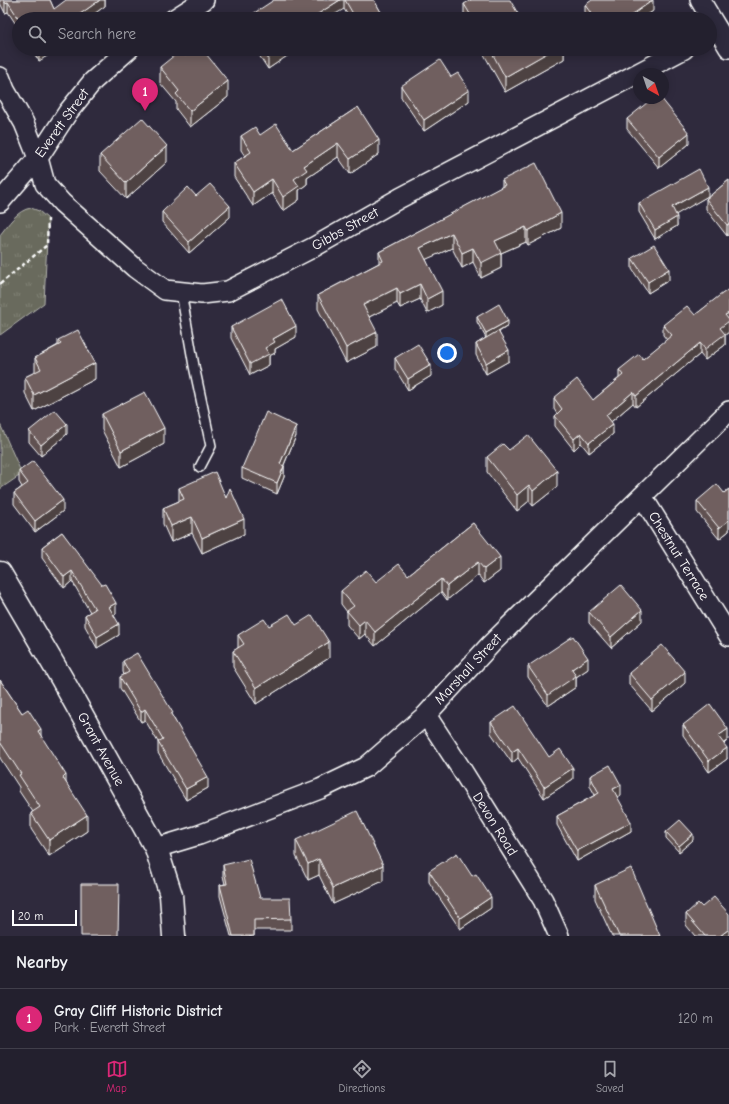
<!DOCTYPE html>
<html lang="en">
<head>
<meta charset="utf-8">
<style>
	body { margin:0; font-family:"Comic Neue",sans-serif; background:#2f2d3a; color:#f1f3f6 }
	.compass { position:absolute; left:633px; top:68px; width:36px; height:36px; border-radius:50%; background:#23202e; box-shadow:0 2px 10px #0003; rotate:140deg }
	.scale { position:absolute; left:12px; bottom:10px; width:65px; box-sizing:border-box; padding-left:4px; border:2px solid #fff; border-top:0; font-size:11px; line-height:14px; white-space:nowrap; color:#fff; -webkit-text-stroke:3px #2f2a3d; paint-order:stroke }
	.you { position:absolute; left:447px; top:353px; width:14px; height:14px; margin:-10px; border:3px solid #fff; border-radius:50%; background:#1a73e8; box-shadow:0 0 0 6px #1a73e833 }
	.badge { display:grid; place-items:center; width:26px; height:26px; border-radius:50%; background:#db2777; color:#fff; font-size:13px; font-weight:700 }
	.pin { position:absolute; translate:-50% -33px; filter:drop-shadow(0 1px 2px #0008) }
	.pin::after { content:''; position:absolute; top:21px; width:14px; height:12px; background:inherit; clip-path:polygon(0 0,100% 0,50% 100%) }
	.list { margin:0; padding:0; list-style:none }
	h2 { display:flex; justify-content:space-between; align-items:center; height:52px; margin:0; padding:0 16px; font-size:17px }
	h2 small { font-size:13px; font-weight:400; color:#a3a3aa }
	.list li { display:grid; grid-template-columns:26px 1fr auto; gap:12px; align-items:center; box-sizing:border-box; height:60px; padding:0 16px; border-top:1px solid #403e4a }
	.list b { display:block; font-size:15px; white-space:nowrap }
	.list p { margin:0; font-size:13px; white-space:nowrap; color:#a3a3aa }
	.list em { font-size:13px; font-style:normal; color:#a3a3aa }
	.icon { flex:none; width:22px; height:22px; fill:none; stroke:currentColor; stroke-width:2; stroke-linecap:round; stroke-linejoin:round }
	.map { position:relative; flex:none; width:729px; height:936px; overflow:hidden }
	.search { position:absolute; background:#23202e; box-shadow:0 2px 10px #0003; left:12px; right:12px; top:12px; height:44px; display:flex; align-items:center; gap:10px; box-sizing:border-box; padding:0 14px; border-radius:22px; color:#a3a3aa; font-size:15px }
	.sheet { height:112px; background:#23202e }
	nav { display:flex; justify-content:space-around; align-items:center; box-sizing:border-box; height:56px; border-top:1px solid #403e4a; background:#23202e; font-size:11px; color:#a3a3aa }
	nav a { display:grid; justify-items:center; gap:2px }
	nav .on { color:#db2777 }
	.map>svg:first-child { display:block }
</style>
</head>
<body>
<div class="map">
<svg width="729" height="936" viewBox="0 0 729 936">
	<defs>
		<pattern id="park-tufts" width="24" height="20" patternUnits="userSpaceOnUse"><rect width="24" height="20" fill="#696b5d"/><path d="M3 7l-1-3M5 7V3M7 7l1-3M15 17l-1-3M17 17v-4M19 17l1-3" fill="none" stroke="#808175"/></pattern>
	</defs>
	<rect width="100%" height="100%" fill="#2f2a3d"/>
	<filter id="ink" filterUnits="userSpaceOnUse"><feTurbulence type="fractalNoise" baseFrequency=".025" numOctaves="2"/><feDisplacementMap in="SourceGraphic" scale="8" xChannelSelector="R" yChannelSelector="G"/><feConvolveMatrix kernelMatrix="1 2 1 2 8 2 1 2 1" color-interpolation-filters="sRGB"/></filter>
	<g filter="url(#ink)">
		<!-- park -->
		<path fill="url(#park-tufts)" stroke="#b4b5ae" d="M 31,208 L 39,211 L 48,219 L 44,303 L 0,335 L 0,235 C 8,225 17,210 31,208 Z
			M 0,424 L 22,474 L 0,489 Z"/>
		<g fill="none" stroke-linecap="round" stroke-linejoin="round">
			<!-- lane casing -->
			<g stroke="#fff" stroke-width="12">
				<path id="lane" d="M 181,292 L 194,366 L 211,446 L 200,467"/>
			</g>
			<!-- street casing -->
			<g stroke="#fff" stroke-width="22">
				<path id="street" d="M 700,0 L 729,48
					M 174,19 L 204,0
					M 0,77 L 5,90 L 24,123 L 38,158 L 45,184 L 62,203 L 135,268 L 165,290 L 202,294 L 228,291 L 314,247 L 400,198 L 684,49
					M 0,202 L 38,158 L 68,112 L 93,81 L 129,49
					M 642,496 L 729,636
					M 426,715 L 460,767 L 543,900 L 559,936
					M 156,848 L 199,835 L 320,789 L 366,767 L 426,715 L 491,644 L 729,411"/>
			</g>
			<!-- secondary casing -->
			<g stroke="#fff" stroke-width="25">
				<path id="secondary" d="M 0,573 L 62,679 L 156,848 L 171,895 L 174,936"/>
			</g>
			<!-- path -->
			<path stroke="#fff" stroke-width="2.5" stroke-dasharray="4 3" stroke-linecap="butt" d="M 0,284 L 47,245 L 48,219"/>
			<!-- lane -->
			<use href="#lane" stroke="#2f2a3d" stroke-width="9"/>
			<!-- street -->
			<use href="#street" stroke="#2f2a3d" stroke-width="19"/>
			<!-- secondary -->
			<use href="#secondary" stroke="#2f2a3d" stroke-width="22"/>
		</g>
		<!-- wall -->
		<path fill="#605151" stroke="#fff" d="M 0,0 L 50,0 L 54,9 L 105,0 L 105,6 L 87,19 L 19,19 L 19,29 L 8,12 L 5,13 L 0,3 Z
			M 274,0 L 374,0 L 385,19 L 350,19 L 344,9 Z
			M 464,4 L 521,19 L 464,19 Z
			M 585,5 L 653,11 L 641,19 L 587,19 L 585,16 Z
			M 31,49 L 58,49 L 39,61 Z
			M 255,49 L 293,49 L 293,52 L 268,69 Z
			M 481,49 L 564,49 L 564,59 L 505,92 Z
			M 185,56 L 228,97 L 190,127 L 176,109 L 176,102 L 160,83 L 160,67 Z
			M 451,77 L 469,101 L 424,131 L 401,97 L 401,86 Z
			M 358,107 L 379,154 L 350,174 L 338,157 L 307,178 L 307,184 L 299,190 L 299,200 L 283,211 L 272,193 L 253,206 L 234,177 L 234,163 L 245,156 L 241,150 L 241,136 L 260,135 L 293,150 Z
			M 627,119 L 689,144 L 659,168 L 627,129 Z
			M 100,155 L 167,162 L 126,199 L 100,171 Z
			M 502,180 L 561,228 L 528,245 L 526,242 L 501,253 L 501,268 L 481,278 L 473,262 L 462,268 L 452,248 L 426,259 L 442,305 L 427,313 L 420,299 L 400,308 L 397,303 L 369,317 L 377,347 L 346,363 L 318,309 L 318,295 L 379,263 L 379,252 L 502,187 Z
			M 729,180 L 727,236 L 706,209 L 706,199 Z
			M 196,196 L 230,217 L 189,253 L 162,222 L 162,212 Z
			M 708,196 L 676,214 L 677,226 L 655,239 L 639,212 L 639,203 Z
			M 632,258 L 669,280 L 648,293 L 632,269 Z
			M 729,289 L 729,332 L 725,335 L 725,345 L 705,360 L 700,354 L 636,407 L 633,403 L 611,422 L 613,434 L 589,453 L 581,443 L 574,450 L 555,426 L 555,416 L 557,414 L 554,409 L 554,398 L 593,400 L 619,378 L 619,370 L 643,359 L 667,340 L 663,335 L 663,325 L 695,315 Z
			M 477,317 L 508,326 L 499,332 L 509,361 L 486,374 L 476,355 L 476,344 L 486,338 L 477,322 Z
			M 231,327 L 296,337 L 275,349 L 275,353 L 269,356 L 269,365 L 250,375 L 231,338 Z
			M 58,340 L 95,379 L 34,411 L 25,393 L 25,377 L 35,372 L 35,358 L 58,345 Z
			M 395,358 L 431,376 L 408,390 L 395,369 Z
			M 102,414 L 164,444 L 121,467 L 102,430 Z
			M 29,431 L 67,434 L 41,456 L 29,442 Z
			M 296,436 L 284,465 L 284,477 L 277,494 L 242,478 L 242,468 Z
			M 509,450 L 557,487 L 533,506 L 529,501 L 517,511 L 487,472 L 487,457 Z
			M 19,471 L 63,511 L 35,532 L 14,504 L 14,493 L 22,487 L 19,482 Z
			M 179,488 L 226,498 L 244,534 L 202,553 L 192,533 L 171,542 L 163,524 L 163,508 L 179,501 Z
			M 729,489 L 729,531 L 719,539 L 697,512 L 697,501 L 724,493 Z
			M 473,523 L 500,571 L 484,583 L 478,575 L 447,600 L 441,592 L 375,646 L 365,634 L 359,639 L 347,625 L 347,612 L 341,604 L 341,591 L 408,575 Z
			M 62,532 L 116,614 L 114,615 L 119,635 L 97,648 L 85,626 L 85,615 L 90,612 L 72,581 L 64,588 L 42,558 L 42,547 Z
			M 589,612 L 642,621 L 611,648 L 589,623 Z
			M 296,625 L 329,658 L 256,704 L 233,667 L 233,651 L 238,648 L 238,635 L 269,626 Z
			M 123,661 L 173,717 L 208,788 L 186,800 L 158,753 L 158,742 L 145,720 L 141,722 L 120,688 L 120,677 L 124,675 L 123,672 Z
			M 528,666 L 588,669 L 576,677 L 576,687 L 548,706 L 528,677 Z
			M 629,673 L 685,683 L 652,711 L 629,684 Z
			M 0,680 L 22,713 L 41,737 L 66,783 L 87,831 L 49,856 L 31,829 L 31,813 L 33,812 L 19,791 L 19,787 L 0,758 Z
			M 491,722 L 549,757 L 573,779 L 544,798 L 518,758 L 512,763 L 491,733 Z
			M 683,725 L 728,740 L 724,744 L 727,759 L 709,772 L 683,735 Z
			M 590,776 L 621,795 L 617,797 L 631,831 L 577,861 L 557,825 L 557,816 L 595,795 L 590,786 Z
			M 666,832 L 693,840 L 679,852 L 666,838 Z
			M 296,840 L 383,881 L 333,904 L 319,875 L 308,880 L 296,856 Z
			M 223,865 L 260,898 L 291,919 L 291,930 L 254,930 L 254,936 L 231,936 L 220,896 L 220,885 L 225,884 L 223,876 Z
			M 429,871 L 491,908 L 460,929 L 429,882 Z
			M 595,885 L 660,936 L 612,936 L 595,899 Z
			M 702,907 L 729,936 L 695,936 L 686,925 L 686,914 Z"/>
		<!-- shaded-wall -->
		<path fill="#4e4242" stroke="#fff" d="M 100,0 L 105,0 L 105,6 L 87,19 L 73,19 Z
			M 340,0 L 344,0 L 344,9 L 327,19 L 310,19 Z
			M 653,0 L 653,11 L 641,19 L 626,19 Z
			M 8,2 L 8,12 L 5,13 L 5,3 Z
			M 42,49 L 58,49 L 39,61 L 39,51 Z
			M 281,49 L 293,49 L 293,52 L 268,69 L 268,58 Z
			M 554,49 L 564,49 L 564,59 L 505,92 L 505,77 Z
			M 228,81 L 228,97 L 190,127 L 190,111 Z
			M 469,90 L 469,101 L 424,131 L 424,120 Z
			M 689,133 L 689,144 L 659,168 L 659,157 Z
			M 379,140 L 379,154 L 350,174 L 350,159 Z
			M 338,143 L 338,157 L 307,178 L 307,184 L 299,190 L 299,200 L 283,211 L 283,197 L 294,179 L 304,166 Z
			M 167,146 L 167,162 L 126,199 L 126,183 Z
			M 272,179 L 272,193 L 253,206 L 253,192 Z
			M 708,187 L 708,196 L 672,217 L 672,207 Z
			M 230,206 L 230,217 L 189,253 L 189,242 Z
			M 561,213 L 561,228 L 528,245 L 528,231 Z
			M 677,217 L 677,226 L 655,239 L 655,230 Z
			M 729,224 L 729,234 L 727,236 L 727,225 Z
			M 526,227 L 526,242 L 501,253 L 501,268 L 481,278 L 481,263 L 495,241 Z
			M 452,233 L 452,248 L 420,262 L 420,248 Z
			M 473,248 L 473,262 L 462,268 L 462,253 Z
			M 669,269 L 669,280 L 648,293 L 648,282 Z
			M 420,284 L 420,299 L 400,308 L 400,294 Z
			M 397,288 L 397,303 L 363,320 L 363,305 Z
			M 442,291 L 442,305 L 427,313 L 427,299 Z
			M 729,313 L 729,332 L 725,335 L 725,345 L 705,360 L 705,349 L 720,328 L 725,315 Z
			M 508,321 L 508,326 L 486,339 L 486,333 Z
			M 296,326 L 296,337 L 275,349 L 275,353 L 269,356 L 269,365 L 250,375 L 250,364 L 273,339 Z
			M 377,332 L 377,347 L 346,363 L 346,348 Z
			M 700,343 L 700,354 L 636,407 L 636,396 Z
			M 509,350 L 509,361 L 486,374 L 486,363 Z
			M 95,363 L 95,379 L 34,411 L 34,395 Z
			M 431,365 L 431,376 L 408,390 L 408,379 Z
			M 633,392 L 633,403 L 606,426 L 606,415 Z
			M 67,424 L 67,434 L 41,456 L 41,445 Z
			M 613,424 L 613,434 L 589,453 L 589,443 Z
			M 296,426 L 296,436 L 280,474 L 280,464 Z
			M 164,428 L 164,444 L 121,467 L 121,451 Z
			M 581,433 L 581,443 L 574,450 L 574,439 Z
			M 284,466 L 284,477 L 277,494 L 277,483 Z
			M 557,471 L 557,487 L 533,506 L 533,491 Z
			M 529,485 L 529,501 L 517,511 L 517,495 Z
			M 63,500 L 63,511 L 35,532 L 35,521 Z
			M 192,517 L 192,533 L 171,542 L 171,526 Z
			M 244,519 L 244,534 L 202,553 L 202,538 Z
			M 729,520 L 729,531 L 719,539 L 719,528 Z
			M 500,557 L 500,571 L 484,583 L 484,569 Z
			M 478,562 L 478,575 L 447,600 L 447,586 Z
			M 72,571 L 72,581 L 64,588 L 64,577 Z
			M 441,579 L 441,592 L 375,646 L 375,632 Z
			M 116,603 L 116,614 L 109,618 L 109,607 Z
			M 642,610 L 642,621 L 611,648 L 611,637 Z
			M 365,620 L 365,634 L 359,639 L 359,625 Z
			M 119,624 L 119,635 L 97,648 L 97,637 Z
			M 329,642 L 329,658 L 256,704 L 256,688 Z
			M 588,658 L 588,669 L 576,677 L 576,687 L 548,706 L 548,695 L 572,669 Z
			M 685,672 L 685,683 L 652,711 L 652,700 Z
			M 145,709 L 145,720 L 141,722 L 141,712 Z
			M 41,729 L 41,745 L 38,731 Z
			M 728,729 L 728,740 L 718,747 L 718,736 Z
			M 518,748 L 518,758 L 512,763 L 512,752 Z
			M 727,748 L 727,759 L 709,772 L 709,761 Z
			M 573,768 L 573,779 L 544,798 L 544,787 Z
			M 66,775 L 66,791 L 63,778 Z
			M 208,777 L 208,788 L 186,800 L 186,789 Z
			M 621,785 L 621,795 L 613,799 L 613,789 Z
			M 87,815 L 87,831 L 49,856 L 49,840 Z
			M 631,822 L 631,831 L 577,861 L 577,851 Z
			M 693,834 L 693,840 L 679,852 L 679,846 Z
			M 319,859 L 319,875 L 308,880 L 308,864 Z
			M 383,865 L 383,881 L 333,904 L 333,888 Z
			M 491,897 L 491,908 L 460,929 L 460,918 Z
			M 729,929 L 729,936 L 720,936 Z"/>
		<!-- building -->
		<path fill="#705e5e" stroke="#fff" d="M 3,0 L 50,0 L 54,9 L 66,0 L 100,0 L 73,19 L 19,19 L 8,2 L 5,3 Z
			M 274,0 L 340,0 L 310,19 L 245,19 Z
			M 345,0 L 374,0 L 385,19 L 356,19 Z
			M 471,0 L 510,0 L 521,19 L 473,19 L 464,4 Z
			M 592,0 L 653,0 L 626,19 L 595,19 L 585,5 Z
			M 194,49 L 202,49 L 228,81 L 190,111 L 176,94 L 179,91 L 160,67 L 181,50 L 185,56 Z
			M 262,49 L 281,49 L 268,58 Z
			M 490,49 L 554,49 L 505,77 Z
			M 440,60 L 451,77 L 458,73 L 469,90 L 424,120 L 401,86 Z
			M 653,98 L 661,98 L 689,133 L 659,157 L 627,119 Z
			M 358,107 L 379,140 L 350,159 L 338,143 L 304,166 L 307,170 L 294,179 L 299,186 L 283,197 L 272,179 L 253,192 L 234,163 L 251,152 L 241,136 L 255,127 L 260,135 L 276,124 L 293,150 Z
			M 142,118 L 167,146 L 126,183 L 100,155 Z
			M 536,163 L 561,213 L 528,231 L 526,227 L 495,241 L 501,253 L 481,263 L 473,248 L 462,253 L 452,233 L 420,248 L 442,291 L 427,299 L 420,284 L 400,294 L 397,288 L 363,305 L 377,332 L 346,348 L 318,295 L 383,261 L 379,252 L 505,185 L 502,180 Z
			M 699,169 L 708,187 L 672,207 L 677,217 L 655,230 L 639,203 Z
			M 729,180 L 729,224 L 727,225 L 706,199 Z
			M 210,184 L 230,206 L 189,242 L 162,212 L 188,187 L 196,196 Z
			M 654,245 L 669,269 L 648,282 L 632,258 Z
			M 729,289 L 729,313 L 725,315 L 729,320 L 729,321 L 720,328 L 725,334 L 705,349 L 700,343 L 636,396 L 633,392 L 606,415 L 613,424 L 589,443 L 581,433 L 574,439 L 555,416 L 562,409 L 554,398 L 577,379 L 593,400 L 623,375 L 619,370 L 639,354 L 643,359 L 672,335 L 663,325 L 687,306 L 695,315 L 719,296 Z
			M 282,299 L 296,326 L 273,339 L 275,342 L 265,348 L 269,354 L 250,364 L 231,327 Z
			M 499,304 L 508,321 L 486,333 L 477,317 Z
			M 78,330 L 95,363 L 34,395 L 25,377 L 41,369 L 35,358 L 61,344 L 58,340 Z
			M 498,331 L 509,350 L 486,363 L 476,344 Z
			M 418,344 L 431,365 L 408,379 L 395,358 Z
			M 145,392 L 164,428 L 121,451 L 102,414 Z
			M 55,410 L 67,424 L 41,445 L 29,431 Z
			M 266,412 L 296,426 L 280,464 L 284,466 L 277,483 L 242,468 Z
			M 528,435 L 557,471 L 533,491 L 529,485 L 517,495 L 487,457 L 503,444 L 509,450 Z
			M 33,461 L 63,500 L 35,521 L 14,493 L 28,483 L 19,471 Z
			M 215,472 L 226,498 L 230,488 L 244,519 L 202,538 L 192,517 L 171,526 L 163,508 L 184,499 L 179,488 Z
			M 717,484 L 724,493 L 729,489 L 729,520 L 719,528 L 697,501 Z
			M 473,523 L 500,557 L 484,569 L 478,562 L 447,586 L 441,579 L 375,632 L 365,620 L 359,625 L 347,611 L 354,606 L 341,591 L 366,570 L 376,582 L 399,564 L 408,575 Z
			M 62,532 L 102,585 L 105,584 L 116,603 L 109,607 L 119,624 L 97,637 L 85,615 L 95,609 L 72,571 L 64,577 L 42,547 Z
			M 621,585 L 642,610 L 611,637 L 589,612 Z
			M 289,614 L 296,625 L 312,615 L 329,642 L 256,688 L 233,651 L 244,644 L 238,635 L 264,619 L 269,626 Z
			M 573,636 L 588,658 L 572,669 L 576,676 L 548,695 L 528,666 Z
			M 662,645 L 685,672 L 652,700 L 629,673 Z
			M 137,653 L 173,713 L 171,714 L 208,777 L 186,789 L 158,742 L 163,739 L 145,709 L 141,712 L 120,677 L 129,672 L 123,661 Z
			M 0,680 L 22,713 L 28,709 L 41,729 L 38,731 L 66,775 L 63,778 L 87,815 L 49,840 L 31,813 L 40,807 L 19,775 L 21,774 L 0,742 Z
			M 710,704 L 728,729 L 718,736 L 727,748 L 709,761 L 683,725 Z
			M 515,706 L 549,757 L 560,749 L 573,768 L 544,787 L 518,748 L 512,752 L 491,722 Z
			M 610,765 L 621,785 L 613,789 L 631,822 L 577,851 L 557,816 L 599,793 L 590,776 Z
			M 357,811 L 383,865 L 333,888 L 319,859 L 308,864 L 296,840 Z
			M 680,820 L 693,834 L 679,846 L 666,832 Z
			M 457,853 L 472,876 L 476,874 L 491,897 L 460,918 L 429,871 Z
			M 249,859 L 260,898 L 290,898 L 291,919 L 254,920 L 254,936 L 233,936 L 220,885 L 227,884 L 223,865 Z
			M 631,868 L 660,936 L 619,936 L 595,885 Z
			M 81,884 L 119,884 L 118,936 L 81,936 Z
			M 714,897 L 729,914 L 729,929 L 720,936 L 705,936 L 686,914 L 698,903 L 702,907 Z"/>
	</g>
	<g text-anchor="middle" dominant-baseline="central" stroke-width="3" stroke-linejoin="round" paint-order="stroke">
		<!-- street labels -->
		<g font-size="14" fill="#fff" stroke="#2f2a3d">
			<text transform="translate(62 123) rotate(-54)">Everett Street</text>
			<text transform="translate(345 229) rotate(-29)">Gibbs Street</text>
			<text transform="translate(679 556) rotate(58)">Chestnut Terrace</text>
			<text transform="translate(468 669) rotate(-47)">Marshall Street</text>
			<text transform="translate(101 749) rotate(61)">Grant Avenue</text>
			<text transform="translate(495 824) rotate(58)">Devon Road</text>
		</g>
	</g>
</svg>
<svg class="compass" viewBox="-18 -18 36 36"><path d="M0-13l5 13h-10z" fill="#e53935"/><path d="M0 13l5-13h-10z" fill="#a3a3aa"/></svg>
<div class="scale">20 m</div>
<div class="you"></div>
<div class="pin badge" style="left:145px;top:111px">1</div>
<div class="search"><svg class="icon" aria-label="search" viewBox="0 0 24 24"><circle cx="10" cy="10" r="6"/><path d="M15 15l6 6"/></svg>Search here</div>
</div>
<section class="sheet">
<h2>Nearby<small></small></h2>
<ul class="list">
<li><span class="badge">1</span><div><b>Gray Cliff Historic District</b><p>Park · Everett Street</p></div><em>120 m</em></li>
</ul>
</section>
<nav>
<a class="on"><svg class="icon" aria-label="map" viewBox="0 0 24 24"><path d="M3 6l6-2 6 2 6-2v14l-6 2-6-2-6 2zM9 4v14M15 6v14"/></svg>Map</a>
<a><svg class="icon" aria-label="directions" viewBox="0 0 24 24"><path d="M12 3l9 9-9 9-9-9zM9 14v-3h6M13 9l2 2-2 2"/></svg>Directions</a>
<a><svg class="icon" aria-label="saved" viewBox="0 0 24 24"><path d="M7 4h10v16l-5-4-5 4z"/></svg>Saved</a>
</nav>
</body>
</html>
